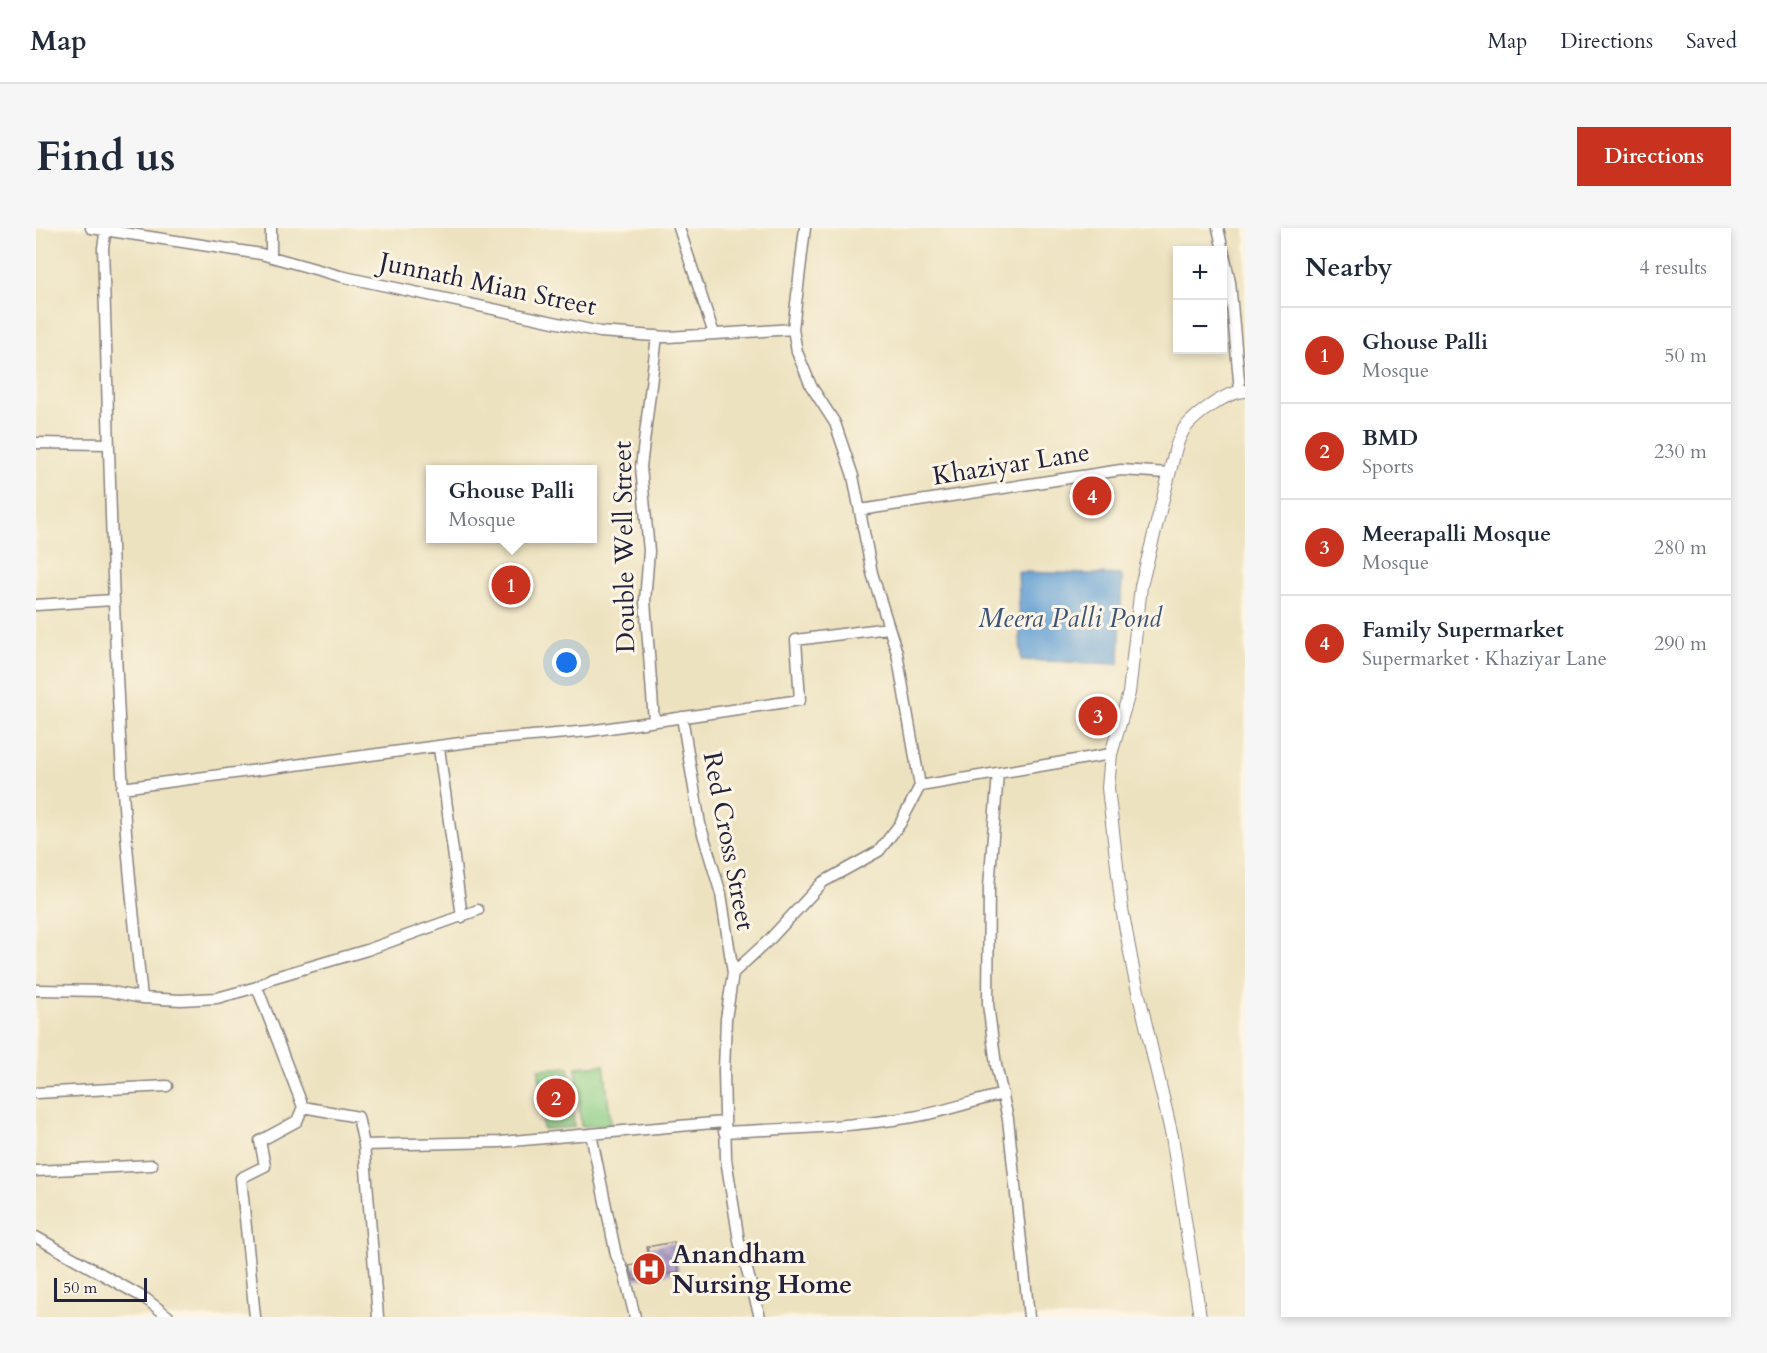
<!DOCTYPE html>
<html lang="en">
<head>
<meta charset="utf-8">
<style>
	body { margin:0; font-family:Cardo,serif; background:#f6f6f7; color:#1f2937 }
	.controls { position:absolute; right:18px; top:18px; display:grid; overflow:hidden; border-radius:0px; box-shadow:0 3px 9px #0003 }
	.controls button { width:54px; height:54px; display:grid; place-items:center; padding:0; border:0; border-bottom:2px solid #e0e1e3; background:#fff; color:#1f2937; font:30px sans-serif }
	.scale { position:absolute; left:18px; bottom:15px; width:93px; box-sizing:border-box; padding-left:6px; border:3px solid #22223b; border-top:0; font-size:16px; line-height:21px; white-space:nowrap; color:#22223b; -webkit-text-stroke:4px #fcf5e5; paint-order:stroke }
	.you { position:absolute; left:531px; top:435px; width:21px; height:21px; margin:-15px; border:4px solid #fff; border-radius:50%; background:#1a73e8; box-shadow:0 0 0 9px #1a73e833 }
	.badge { display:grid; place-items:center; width:39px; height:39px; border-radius:50%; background:#c8321e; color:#fff; font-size:20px; font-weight:700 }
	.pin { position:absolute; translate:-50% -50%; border:3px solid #fff; box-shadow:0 2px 6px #0006 }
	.popup { position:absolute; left:390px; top:237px; width:171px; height:78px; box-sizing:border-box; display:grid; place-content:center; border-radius:0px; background:#fff; filter:drop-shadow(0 2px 4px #0005); font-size:20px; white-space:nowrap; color:#747a83 }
	.popup b { font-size:22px; color:#1f2937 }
	.popup::after { content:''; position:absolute; left:50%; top:100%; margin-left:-12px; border:12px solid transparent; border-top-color:#fff }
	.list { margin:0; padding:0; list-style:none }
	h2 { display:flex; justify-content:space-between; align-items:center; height:78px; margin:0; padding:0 24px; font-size:26px }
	h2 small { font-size:20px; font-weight:400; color:#747a83 }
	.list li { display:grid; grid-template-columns:39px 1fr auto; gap:18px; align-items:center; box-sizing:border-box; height:96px; padding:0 24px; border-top:2px solid #e0e1e3 }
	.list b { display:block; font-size:22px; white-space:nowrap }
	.list p { margin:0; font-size:20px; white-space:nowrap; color:#747a83 }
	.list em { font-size:20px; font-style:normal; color:#747a83 }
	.map { position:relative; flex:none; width:1209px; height:1089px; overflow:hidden; border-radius:0px }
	header { display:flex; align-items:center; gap:36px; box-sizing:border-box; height:84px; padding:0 30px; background:#fff; border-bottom:2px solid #e0e1e3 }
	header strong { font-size:28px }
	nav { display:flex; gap:33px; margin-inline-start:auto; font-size:21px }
	.intro { display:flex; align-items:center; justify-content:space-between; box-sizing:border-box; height:144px; padding:0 36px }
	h1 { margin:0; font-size:42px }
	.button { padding:15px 27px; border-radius:0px; background:#c8321e; color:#fff; font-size:21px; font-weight:700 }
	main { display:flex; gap:36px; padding:0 36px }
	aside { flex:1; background:#fff; border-radius:0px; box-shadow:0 3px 9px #0003 }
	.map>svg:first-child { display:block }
</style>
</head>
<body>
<header>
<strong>Map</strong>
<nav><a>Map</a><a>Directions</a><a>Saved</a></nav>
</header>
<div class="intro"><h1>Find us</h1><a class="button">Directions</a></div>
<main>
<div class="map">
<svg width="1209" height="1089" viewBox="0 0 1209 1089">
	<defs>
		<pattern id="building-cross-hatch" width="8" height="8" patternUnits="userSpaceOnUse" patternTransform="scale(1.5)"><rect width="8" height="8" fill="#b2a1cc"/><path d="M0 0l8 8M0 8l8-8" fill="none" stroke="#9083a7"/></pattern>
	</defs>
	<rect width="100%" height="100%" fill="#fcf5e5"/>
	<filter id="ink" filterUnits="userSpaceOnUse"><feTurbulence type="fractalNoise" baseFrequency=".0167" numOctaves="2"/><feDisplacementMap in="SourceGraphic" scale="12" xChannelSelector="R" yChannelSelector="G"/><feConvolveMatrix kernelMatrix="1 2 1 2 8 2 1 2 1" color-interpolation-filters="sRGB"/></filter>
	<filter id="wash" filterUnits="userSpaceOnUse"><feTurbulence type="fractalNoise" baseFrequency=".008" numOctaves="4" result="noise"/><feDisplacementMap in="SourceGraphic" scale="24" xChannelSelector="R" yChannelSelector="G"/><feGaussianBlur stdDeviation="1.35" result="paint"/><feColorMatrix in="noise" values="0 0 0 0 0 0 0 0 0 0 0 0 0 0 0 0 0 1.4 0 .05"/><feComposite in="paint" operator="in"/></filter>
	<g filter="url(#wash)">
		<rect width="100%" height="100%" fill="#ede2c0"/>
		<!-- green -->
		<path fill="#8ccd85" stroke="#577860" stroke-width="1.5" d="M 568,837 L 575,897 L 545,898 L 540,839 Z
			M 533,839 L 538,899 L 507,901 L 503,841 Z"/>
		<!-- water -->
		<path fill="#629fd3" stroke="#426087" stroke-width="1.5" d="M 982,344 L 1086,347 L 1083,436 L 985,432 Z"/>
		<g id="blocks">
			<!-- building -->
			<path fill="url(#building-cross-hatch)" d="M 638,1014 L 643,1044 L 598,1052 L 593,1038 L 614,1034 L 611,1019 Z"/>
		</g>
	</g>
	<g filter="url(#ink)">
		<use href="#blocks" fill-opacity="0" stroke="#88827e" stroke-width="1.5"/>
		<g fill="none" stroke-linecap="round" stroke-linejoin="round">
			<!-- minor casing -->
			<g stroke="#88827e" stroke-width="13">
				<path id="minor" d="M 55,0 L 225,26 L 304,48 L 564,104 L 632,109 L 757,101
					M 70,0 L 67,20 C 73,201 76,382 87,562 C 91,632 99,701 106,770
					M 643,0 L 678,106
					M 1182,0 L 1194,54 L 1204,163
					M 235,29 L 235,0
					M 0,215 L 72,216
					M 824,282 L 1085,242 L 1133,245
					M 0,377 L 77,372
					M 646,489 L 664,596 L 685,666 L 697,745 L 690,791 L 688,842 L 690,931 L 703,1013 L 724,1089
					M 618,493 L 609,373 L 613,323 L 605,239 L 621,108
					M 403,520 L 426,689
					M 962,545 L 953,659 L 952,776 L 960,837 L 972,891 L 993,1089
					M 884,558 L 1075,526
					M 86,560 L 440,513 L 553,503 L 764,472 L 760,412 L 852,400
					M 697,745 L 734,711 L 787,654 L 843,623 L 864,596 L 884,558 L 861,425 L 836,345 L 817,248 L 799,195 L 775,158 L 761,124 L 757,101 L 769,0
					M 221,759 L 267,879
					M 0,762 L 71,763 L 106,770 L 145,772 L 181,770 L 221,759 L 236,750 L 331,722 L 442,682
					M 0,865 L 131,858
					M 688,904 C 751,901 815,899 877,889 C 907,884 937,873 967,866
					M 555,906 L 580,1027 L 588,1044 L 599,1089
					M 328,917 L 464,914 L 688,894
					M 0,943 L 116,937
					M 0,1009 L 110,1071 L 133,1089
					M 219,1089 L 205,950 L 229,938 L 224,913 L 261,893 L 267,879 L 322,889 L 328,917 L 342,1089"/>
			</g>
			<!-- tertiary casing -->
			<g stroke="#88827e" stroke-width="14">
				<path id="tertiary" d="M 1164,1089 L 1136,908 L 1098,746 L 1086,681 L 1072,560 L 1075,526 L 1093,465 L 1105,358 L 1140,219 C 1142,213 1145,206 1148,201 C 1160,186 1190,164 1209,163"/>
			</g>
			<!-- minor -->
			<use href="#minor" stroke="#fff" stroke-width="10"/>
			<!-- tertiary -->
			<use href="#tertiary" stroke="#fff" stroke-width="12"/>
		</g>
	</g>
	<!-- icons -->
	<defs>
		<g id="hospital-disc" transform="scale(1.725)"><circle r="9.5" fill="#c8321e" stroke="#fcf5e5"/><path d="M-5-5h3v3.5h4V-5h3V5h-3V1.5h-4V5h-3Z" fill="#fff"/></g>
	</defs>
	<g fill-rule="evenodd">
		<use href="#hospital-disc" x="613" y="1041"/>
	</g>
	<g text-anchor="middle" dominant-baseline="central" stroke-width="6" stroke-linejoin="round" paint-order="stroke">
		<!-- street labels -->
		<g font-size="26" fill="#22223b" stroke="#fcf5e5">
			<text transform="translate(452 56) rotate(12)">Junnath Mian Street</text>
			<text transform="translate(975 236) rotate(-9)">Khaziyar Lane</text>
			<text transform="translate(588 319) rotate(-91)">Double Well Street</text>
			<text transform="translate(693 613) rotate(79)">Red Cross Street</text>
		</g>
		<!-- poi labels -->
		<g font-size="26" font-weight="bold" fill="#22223b" stroke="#fcf5e5" text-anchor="start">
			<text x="636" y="1026">Anandham<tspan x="636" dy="30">Nursing Home</tspan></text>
		</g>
		<!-- water labels -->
		<g font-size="27" font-style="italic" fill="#3c5478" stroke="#fcf5e5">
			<text x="1034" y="390">Meera Palli Pond</text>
		</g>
	</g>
</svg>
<div class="controls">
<button>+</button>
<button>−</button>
</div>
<div class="scale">50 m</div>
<div class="you"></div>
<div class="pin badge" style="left:475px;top:357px">1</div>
<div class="popup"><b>Ghouse Palli</b>Mosque</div>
<div class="pin badge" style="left:520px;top:870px">2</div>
<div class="pin badge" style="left:1062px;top:488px">3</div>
<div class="pin badge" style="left:1056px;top:268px">4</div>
</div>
<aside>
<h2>Nearby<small>4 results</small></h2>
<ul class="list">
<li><span class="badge">1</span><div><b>Ghouse Palli</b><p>Mosque</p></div><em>50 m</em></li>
<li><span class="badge">2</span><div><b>BMD</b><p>Sports</p></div><em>230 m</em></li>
<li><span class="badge">3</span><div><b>Meerapalli Mosque</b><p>Mosque</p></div><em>280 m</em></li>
<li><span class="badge">4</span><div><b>Family Supermarket</b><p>Supermarket · Khaziyar Lane</p></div><em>290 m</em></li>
</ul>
</aside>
</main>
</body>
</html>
